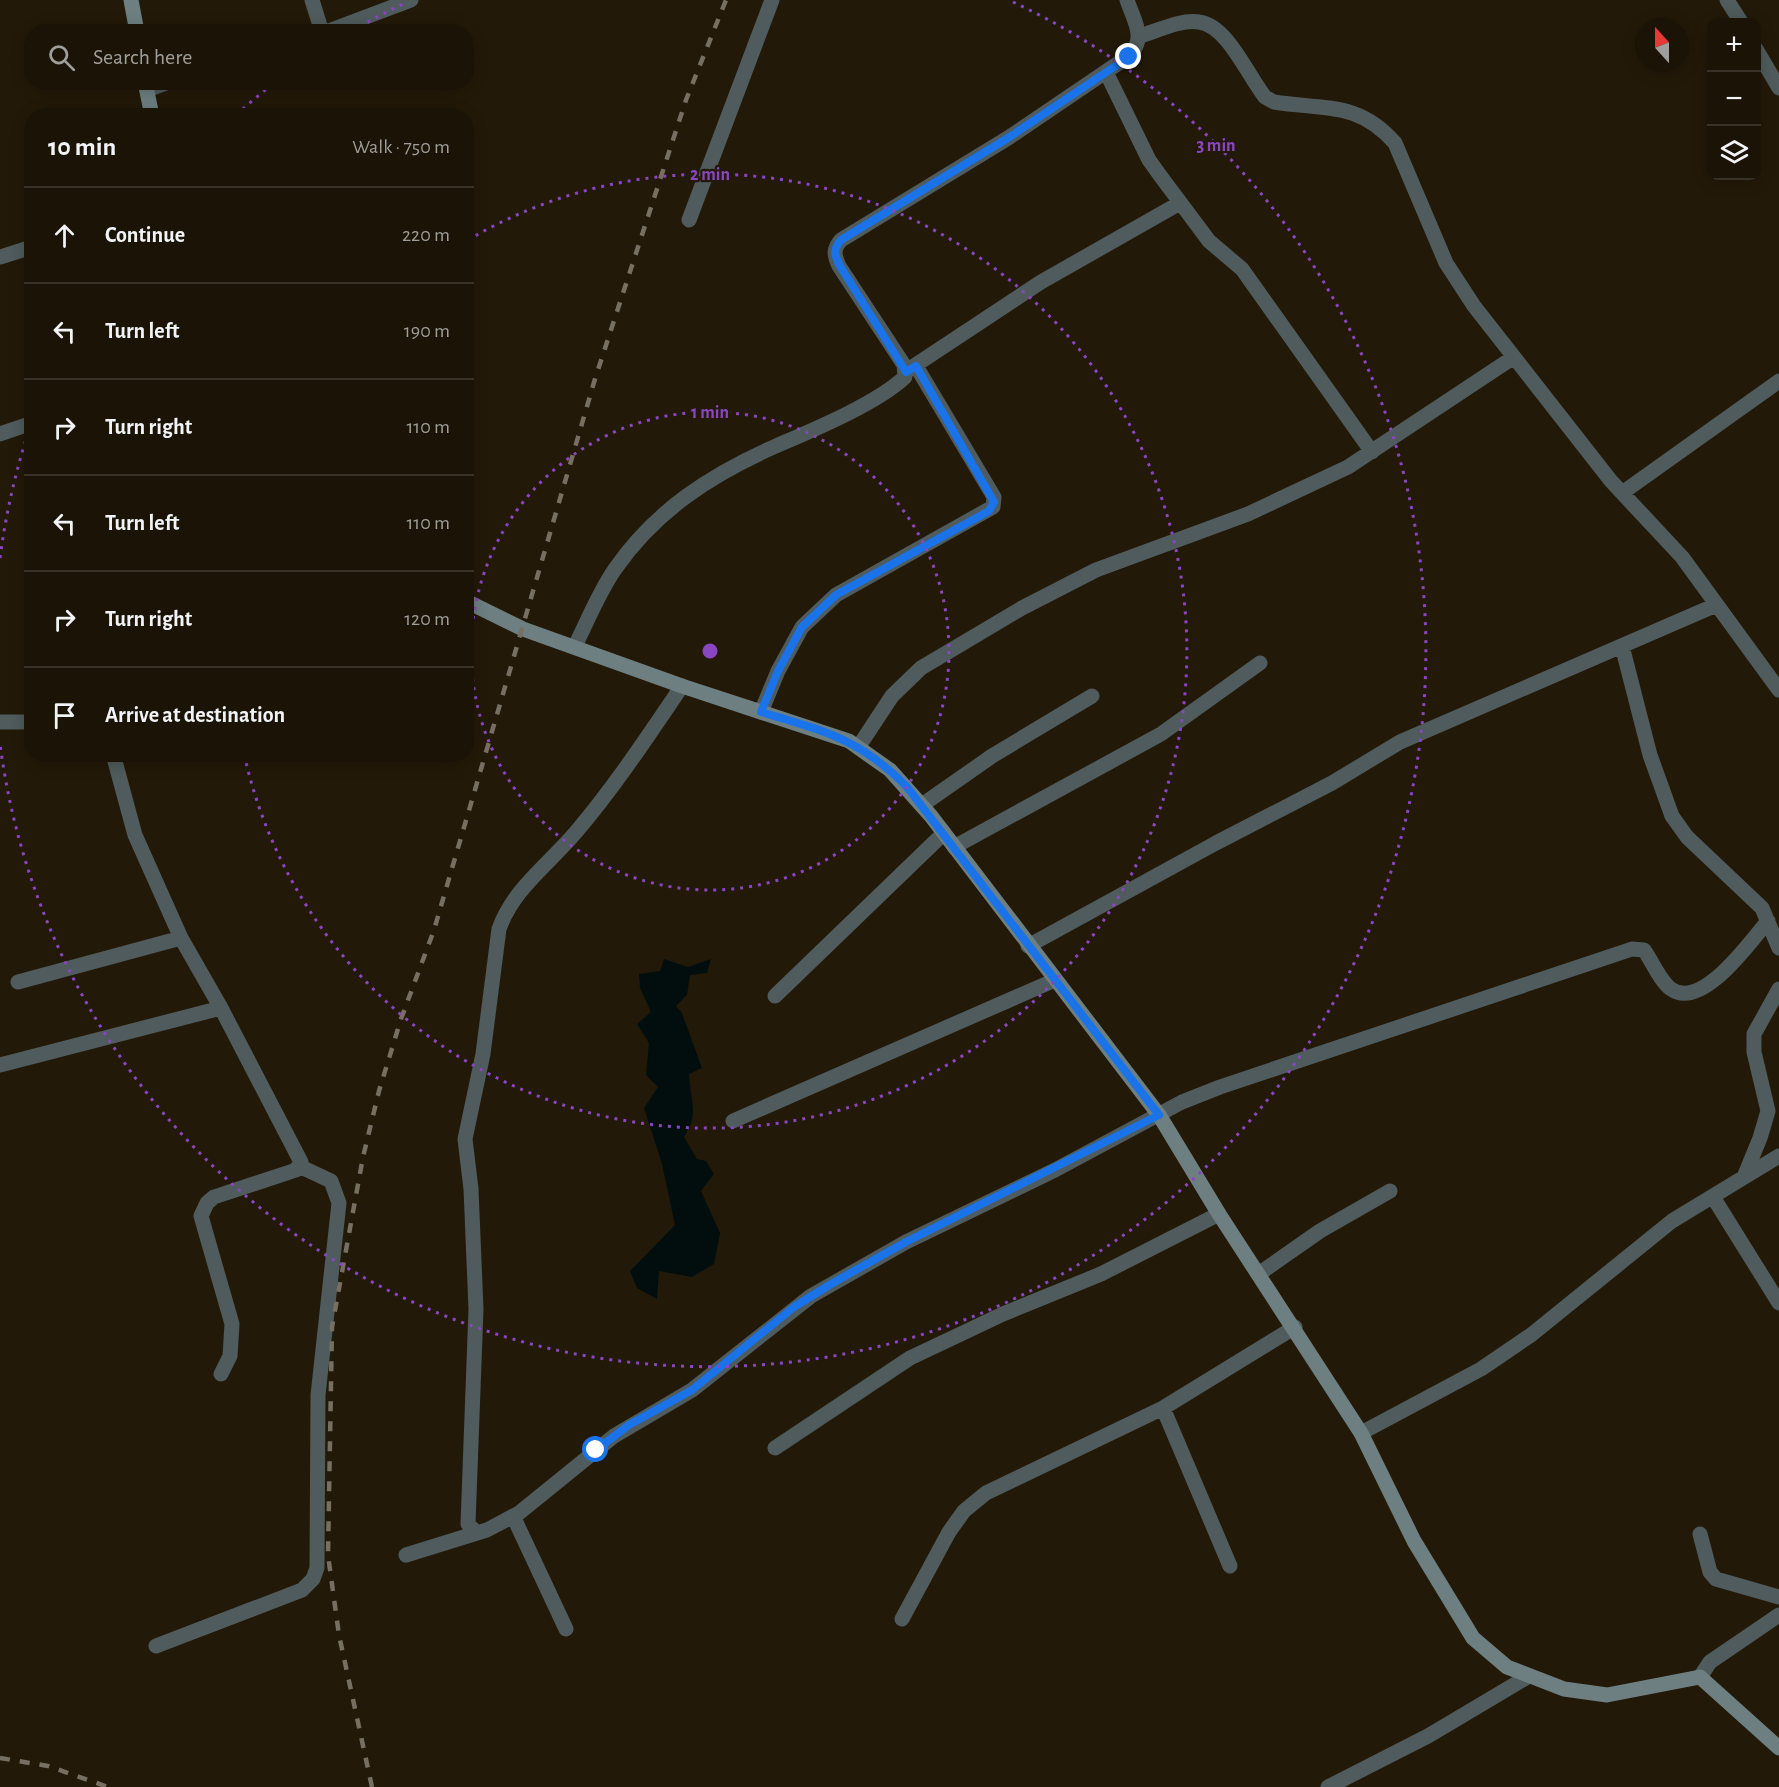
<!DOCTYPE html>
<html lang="en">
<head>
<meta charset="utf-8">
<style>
	body { margin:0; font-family:"Alegreya Sans",sans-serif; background:#231c10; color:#f1f3f6 }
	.controls { position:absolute; right:18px; top:18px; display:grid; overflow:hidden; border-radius:12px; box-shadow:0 3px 15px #0003 }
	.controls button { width:54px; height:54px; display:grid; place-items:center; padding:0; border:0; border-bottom:2px solid #383228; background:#1a1306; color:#f1f3f6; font:30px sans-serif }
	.compass { position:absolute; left:1635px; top:18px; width:54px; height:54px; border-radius:50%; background:#1a1306; box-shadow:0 3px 15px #0003; rotate:339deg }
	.stop { position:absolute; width:18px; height:18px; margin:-14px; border:4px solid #1a73e8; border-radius:50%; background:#fff }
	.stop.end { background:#1a73e8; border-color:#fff; box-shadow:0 2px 6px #0008 }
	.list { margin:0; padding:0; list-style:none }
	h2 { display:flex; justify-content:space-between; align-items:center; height:78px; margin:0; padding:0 24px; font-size:26px }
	h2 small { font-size:20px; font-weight:400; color:#9f9e9b }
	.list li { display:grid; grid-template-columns:39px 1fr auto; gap:18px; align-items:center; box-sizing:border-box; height:96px; padding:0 24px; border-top:2px solid #383228 }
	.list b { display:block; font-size:22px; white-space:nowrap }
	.list em { font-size:20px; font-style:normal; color:#9f9e9b }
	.icon { flex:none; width:33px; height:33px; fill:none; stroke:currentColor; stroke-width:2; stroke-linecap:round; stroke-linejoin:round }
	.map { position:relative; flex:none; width:1779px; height:1787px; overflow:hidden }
	.search { position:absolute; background:#1a1306; box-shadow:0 3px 15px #0003; left:24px; top:24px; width:450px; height:66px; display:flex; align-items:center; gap:15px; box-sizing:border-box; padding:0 21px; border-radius:24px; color:#9f9e9b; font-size:22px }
	.panel { position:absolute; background:#1a1306; box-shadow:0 3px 15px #0003; left:24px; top:108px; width:450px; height:654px; border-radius:24px }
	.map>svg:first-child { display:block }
</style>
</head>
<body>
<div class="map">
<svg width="1779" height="1787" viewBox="0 0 1779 1787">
	<rect width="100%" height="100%" fill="#231908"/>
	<!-- water -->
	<path fill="#020e0e" d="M 664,959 L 688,967 L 711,959 L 707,973 L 690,975 L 687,995 L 676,1006 L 682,1013 L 702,1068 L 689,1074 C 690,1100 700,1113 684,1137 L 697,1159 L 706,1161 L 714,1174 L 701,1191 L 720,1233 L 714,1264 L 692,1277 L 659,1271 L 657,1299 L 637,1288 L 630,1271 L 675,1225 L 662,1164 L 644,1108 L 658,1087 L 646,1075 L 649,1043 L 637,1024 L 651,1012 L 640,988 L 639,974 L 660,971 Z"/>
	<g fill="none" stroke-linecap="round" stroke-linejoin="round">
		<!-- street -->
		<path stroke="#4f5b5c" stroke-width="15" d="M 312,0 L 322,32
			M 1727,0 L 1741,22
			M 326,32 L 411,0
			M 1140,36 C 1157,31 1181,19 1199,22 C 1227,25 1248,76 1265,97 L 1274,102 C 1325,110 1358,101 1395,143 L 1446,263 L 1474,306 L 1611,481 L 1682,557 L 1779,690
			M 1756,49 L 1779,88
			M 1106,72 L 1149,160 L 1159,174 L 1209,241 L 1242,269 L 1372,452
			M 147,90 L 169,82
			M 689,220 L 772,0
			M 0,257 L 32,247
			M 908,370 L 1041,282 L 1180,203
			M 0,434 L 32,423
			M 1622,493 L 1779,381
			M 575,646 C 588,620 599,592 615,569 C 656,510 712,474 776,446 C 813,430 876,404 905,377 L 904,365 L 839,266 C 834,255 833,249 841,240 L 1008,138 L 1129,56 C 1147,38 1134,21 1127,0
			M 1622,646 L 1650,755 L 1672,816 L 1687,837 L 1762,908 L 1779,948
			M 682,686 C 648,736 615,786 576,832 C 549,864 513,889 499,929 L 483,1054 L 465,1139 L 471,1189 L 476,1309 L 468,1524 L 477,1533 L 487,1530 L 519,1513 L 614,1436 L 692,1390 L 811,1296 L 906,1242 L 1055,1170 L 1182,1102 L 1220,1087 L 1632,949 L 1644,950 C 1652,961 1660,981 1671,989 C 1702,1011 1750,942 1768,921
			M 761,712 L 778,671 L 802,627 L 836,595 L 993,507 L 994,497 L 916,366
			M 0,722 L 32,722
			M 859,746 L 892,696 L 921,668 L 1022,608 L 1096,570 L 1248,514 L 1348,467 L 1514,357
			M 113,754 L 135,835 L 181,938 L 221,1008 L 301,1162 L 296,1170 L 214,1197 L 207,1203 L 201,1216 L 232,1324 L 230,1356 L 221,1374
			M 922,805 L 992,756 L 1092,696
			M 954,847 L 1161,734 L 1260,663
			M 1028,946 L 1216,843 L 1332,783 L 1400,742 L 1716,605
			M 18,982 L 181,938
			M 775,996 L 944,833
			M 0,1065 L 221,1008
			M 733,1121 L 1055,980
			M 1744,1177 L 1760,1138 L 1768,1111 L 1754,1052 L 1754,1034 L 1779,989
			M 1713,1197 L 1779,1303
			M 1260,1273 L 1320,1231 L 1390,1191
			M 1163,1408 L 1230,1566
			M 1361,1433 L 1481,1369 L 1531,1335 L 1672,1221 L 1779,1156
			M 775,1448 L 910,1358 L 1003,1314 L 1101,1274 L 1219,1214
			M 513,1516 L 566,1629
			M 1700,1534 L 1710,1572 L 1716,1579 L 1779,1597
			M 406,1555 L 477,1533
			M 902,1619 L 949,1532 L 964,1511 L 986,1493 L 1163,1408 L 1295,1327
			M 156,1646 L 302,1590 L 313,1579 L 317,1568 L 318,1395 L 339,1203 L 331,1181 L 299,1166
			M 1700,1677 L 1710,1662 L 1779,1615
			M 1328,1787 L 1428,1736 L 1529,1676"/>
		<!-- secondary -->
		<path stroke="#6d7f81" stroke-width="15" d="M 131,0 L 137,32
			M 145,82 L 152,116
			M 466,601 L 523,629 L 682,686 L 849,741 L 890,770 L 931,816 L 1159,1115 L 1219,1214 L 1361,1433 L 1414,1541 L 1473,1638 L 1507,1667 L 1564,1689 L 1607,1695 L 1700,1677 L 1779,1748"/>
		<!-- rail -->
		<path stroke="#776f61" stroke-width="4.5" stroke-dasharray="10 10" stroke-linecap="butt" d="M 0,1758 L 48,1766 L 108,1787
			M 372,1787 L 339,1635 L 328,1555 L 332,1327 L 363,1157 L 379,1091 L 401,1019 L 434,930 L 595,379 L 686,100 L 726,0"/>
	</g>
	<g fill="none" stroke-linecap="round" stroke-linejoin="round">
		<!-- route -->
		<path stroke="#1a73e8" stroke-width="8" d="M 596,1450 L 629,1425 L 692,1390 L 794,1307 L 831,1284 L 906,1242 L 1159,1115 L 907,787 C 859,738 824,731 761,712 L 778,671 L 802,627 L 836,595 L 989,511 L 994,502 L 916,366 L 906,372 L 840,266 C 834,255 833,249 841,240 L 1008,138 L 1129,57"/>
	</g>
	<!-- distance rings -->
	<g fill="none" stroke="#8a46c1" stroke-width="3" stroke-dasharray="3 6">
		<circle cx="710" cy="651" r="239"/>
		<path d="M468 240A477 477 0 1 1 245 758"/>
		<path d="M0 558A716 716 0 0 1 31 424M236 115A716 716 0 0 1 274 83M352 31A716 716 0 0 1 407 2M1013 2A716 716 0 1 1 0 744"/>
	</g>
	<circle cx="710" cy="651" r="9" fill="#8a46c1" stroke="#231908" stroke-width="3"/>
	<g font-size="18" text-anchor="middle" font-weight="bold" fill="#8a46c1" stroke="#231908" stroke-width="4.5" stroke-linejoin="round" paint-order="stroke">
		<text x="1216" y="151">3 min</text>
		<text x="710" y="180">2 min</text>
		<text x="710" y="418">1 min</text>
	</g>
</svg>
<div class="controls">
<button>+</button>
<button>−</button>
<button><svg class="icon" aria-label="layers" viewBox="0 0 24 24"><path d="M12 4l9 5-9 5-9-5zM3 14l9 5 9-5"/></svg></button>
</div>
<svg class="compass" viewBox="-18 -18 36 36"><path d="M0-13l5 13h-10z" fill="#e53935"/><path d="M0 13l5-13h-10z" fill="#9f9e9b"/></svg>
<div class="stop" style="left:596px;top:1450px"></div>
<div class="stop end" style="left:1129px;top:57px"></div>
<div class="search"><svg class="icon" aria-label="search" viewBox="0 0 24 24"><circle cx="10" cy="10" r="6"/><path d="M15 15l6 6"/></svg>Search here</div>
<section class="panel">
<h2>10 min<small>Walk · 750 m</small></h2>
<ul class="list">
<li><svg class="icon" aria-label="ahead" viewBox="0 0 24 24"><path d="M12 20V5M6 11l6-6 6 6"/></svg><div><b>Continue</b></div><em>220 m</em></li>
<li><svg class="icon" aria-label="left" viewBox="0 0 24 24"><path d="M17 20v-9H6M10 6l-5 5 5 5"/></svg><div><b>Turn left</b></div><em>190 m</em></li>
<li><svg class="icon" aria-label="right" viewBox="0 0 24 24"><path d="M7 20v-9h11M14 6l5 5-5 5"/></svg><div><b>Turn right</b></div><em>110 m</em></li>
<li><svg class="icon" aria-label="left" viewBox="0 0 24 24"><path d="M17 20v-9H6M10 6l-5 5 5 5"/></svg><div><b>Turn left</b></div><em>110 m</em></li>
<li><svg class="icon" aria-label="right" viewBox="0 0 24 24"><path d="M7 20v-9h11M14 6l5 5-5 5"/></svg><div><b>Turn right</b></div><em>120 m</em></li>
<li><svg class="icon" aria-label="arrive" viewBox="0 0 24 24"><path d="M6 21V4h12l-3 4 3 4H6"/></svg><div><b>Arrive at destination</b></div></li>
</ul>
</section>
</div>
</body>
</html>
